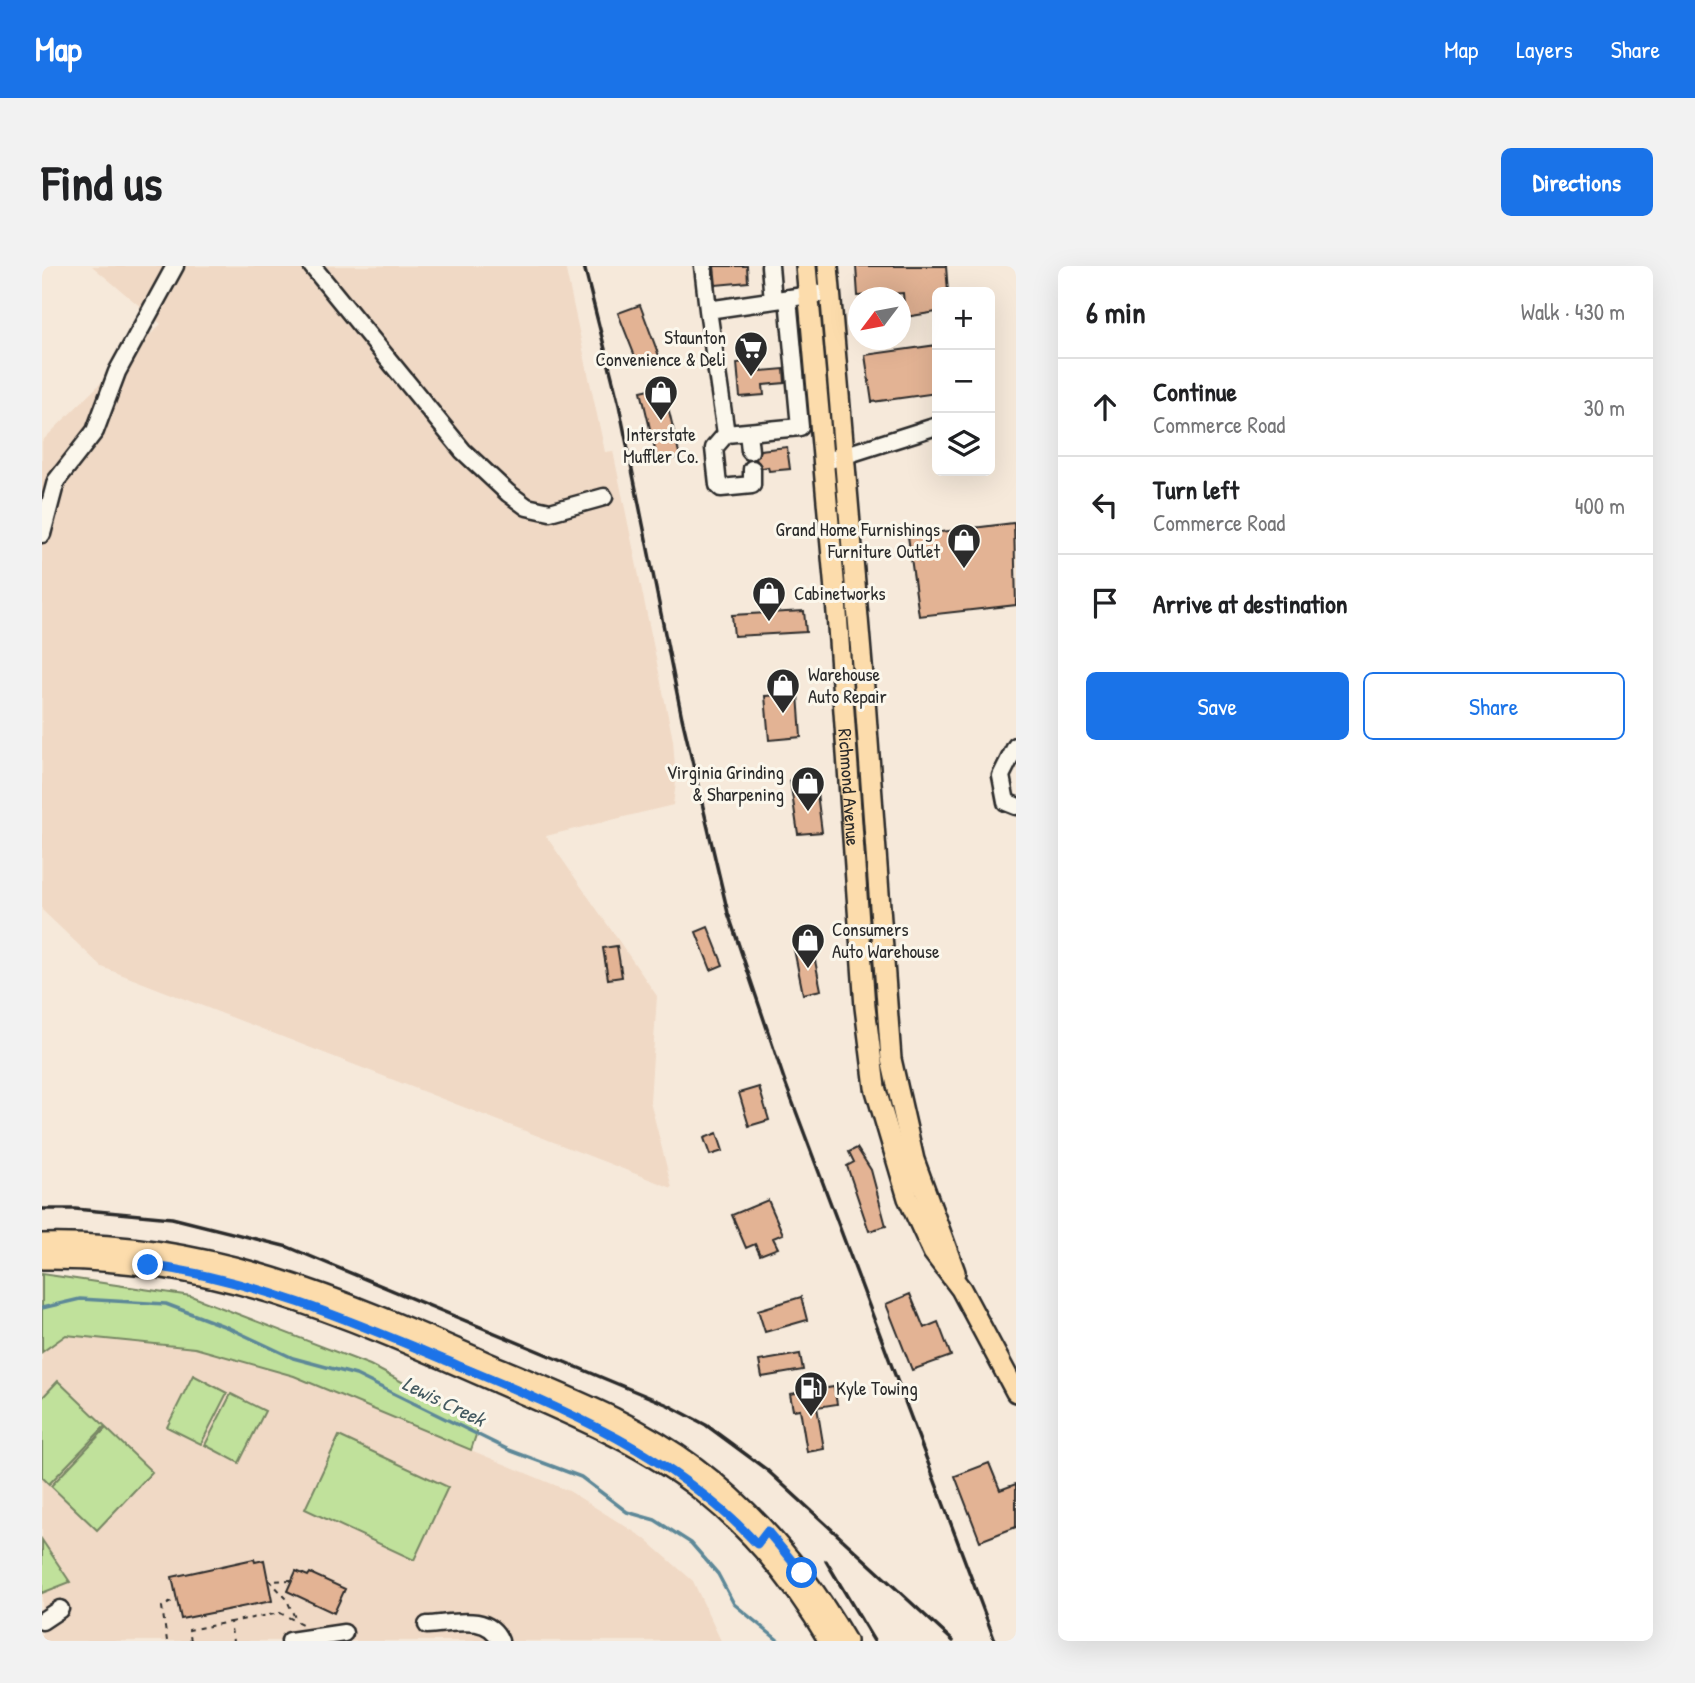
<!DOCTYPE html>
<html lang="en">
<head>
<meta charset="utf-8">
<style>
	body { margin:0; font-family:"Patrick Hand",sans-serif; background:#f2f2f2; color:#202124 }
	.controls { position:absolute; right:21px; top:21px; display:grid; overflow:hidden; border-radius:10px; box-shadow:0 7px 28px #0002 }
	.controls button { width:63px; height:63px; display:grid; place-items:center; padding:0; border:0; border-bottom:2px solid #e0e0e0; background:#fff; color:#202124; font:35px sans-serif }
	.compass { position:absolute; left:806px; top:21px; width:63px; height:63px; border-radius:50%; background:#fff; box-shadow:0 7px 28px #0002; rotate:238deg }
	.stop { position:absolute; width:21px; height:21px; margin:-16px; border:5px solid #1a73e8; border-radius:50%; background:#fff }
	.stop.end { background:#1a73e8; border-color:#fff; box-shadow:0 2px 7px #0008 }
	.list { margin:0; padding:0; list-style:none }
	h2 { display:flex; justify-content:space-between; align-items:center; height:91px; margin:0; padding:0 28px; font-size:30px }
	h2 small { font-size:23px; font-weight:400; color:#757577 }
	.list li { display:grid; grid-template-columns:46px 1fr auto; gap:21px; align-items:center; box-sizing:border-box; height:98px; padding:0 28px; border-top:2px solid #e0e0e0 }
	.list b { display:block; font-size:26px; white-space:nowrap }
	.list p { margin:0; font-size:23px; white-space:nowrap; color:#757577 }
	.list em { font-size:23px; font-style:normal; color:#757577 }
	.actions { display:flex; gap:14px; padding:21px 28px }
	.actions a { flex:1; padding:16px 0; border:2px solid #1a73e8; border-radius:10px; text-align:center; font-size:24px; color:#1a73e8 }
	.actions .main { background:#1a73e8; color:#fff }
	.icon { flex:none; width:38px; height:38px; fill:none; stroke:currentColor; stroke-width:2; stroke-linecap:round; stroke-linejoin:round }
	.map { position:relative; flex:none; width:974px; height:1375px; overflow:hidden; border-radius:10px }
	header { display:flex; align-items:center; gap:42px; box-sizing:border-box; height:98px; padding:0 35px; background:#1a73e8; color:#fff }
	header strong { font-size:33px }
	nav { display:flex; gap:38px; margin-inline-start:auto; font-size:24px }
	.intro { display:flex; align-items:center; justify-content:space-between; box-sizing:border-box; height:168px; padding:0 42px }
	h1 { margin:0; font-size:49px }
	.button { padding:18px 32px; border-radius:10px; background:#1a73e8; color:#fff; font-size:24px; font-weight:700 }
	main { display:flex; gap:42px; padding:0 42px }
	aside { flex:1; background:#fff; border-radius:10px; box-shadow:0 7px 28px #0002 }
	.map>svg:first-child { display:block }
</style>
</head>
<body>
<header>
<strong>Map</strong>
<nav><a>Map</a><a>Layers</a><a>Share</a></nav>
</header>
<div class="intro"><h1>Find us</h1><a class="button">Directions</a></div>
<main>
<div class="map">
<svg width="974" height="1375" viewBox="0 0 974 1375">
	<rect width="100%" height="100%" fill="#f6e9da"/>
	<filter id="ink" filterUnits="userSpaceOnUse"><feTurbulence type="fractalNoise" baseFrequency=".0143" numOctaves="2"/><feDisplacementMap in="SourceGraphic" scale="14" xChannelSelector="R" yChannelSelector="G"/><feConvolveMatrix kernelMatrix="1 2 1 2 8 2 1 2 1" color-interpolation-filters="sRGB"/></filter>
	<g filter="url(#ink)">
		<!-- built -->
		<path fill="#f0d9c5" d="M 50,0 L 523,0 L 563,186 L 571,185 L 631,474 L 634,516 L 631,539 L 504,570 L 615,730 L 608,835 L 630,922 L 60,701 L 0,644 L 0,175 L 119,58 Z
			M 24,1069 L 153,1082 L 252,1110 L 527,1225 L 602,1272 L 651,1315 L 679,1375 L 0,1375 L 0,1086 Z"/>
		<!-- green -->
		<path fill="#c0e19b" stroke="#768663" stroke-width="2" d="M 0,1008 L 149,1030 L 328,1099 L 438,1157 L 429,1184 L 252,1110 L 153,1082 L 24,1069 L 0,1086 Z
			M 151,1109 L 185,1127 L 159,1178 L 125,1161 Z
			M 16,1115 L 63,1160 L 7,1218 L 0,1211 L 0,1132 Z
			M 189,1128 L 223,1145 L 197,1197 L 163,1179 Z
			M 64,1162 L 110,1206 L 55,1264 L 9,1220 Z
			M 297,1170 L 406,1221 L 372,1294 L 263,1243 Z
			M 0,1274 L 28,1316 L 0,1327 Z"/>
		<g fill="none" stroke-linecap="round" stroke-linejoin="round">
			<!-- stream -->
			<path stroke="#5d8898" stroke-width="3.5" d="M 0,1042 L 38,1033 L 124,1038 L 187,1062 L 251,1092 L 314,1109 L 467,1184 L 539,1211 L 585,1246 L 613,1254 L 649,1277 L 676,1308 L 692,1338 L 737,1375"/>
		</g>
		<!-- building -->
		<path fill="#e3b394" stroke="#2b2b2b" stroke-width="2" d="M 672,0 L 705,0 L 706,16 L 674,19 Z
			M 814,0 L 904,0 L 906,26 L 895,26 L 895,46 L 863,51 L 861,27 L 816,30 Z
			M 598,39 L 617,90 L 596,98 L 576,47 Z
			M 895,79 L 895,127 L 830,136 L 823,89 Z
			M 719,94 L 720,105 L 742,103 L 743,117 L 721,119 L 722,129 L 698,131 L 695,97 Z
			M 621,120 L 638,191 L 616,196 L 599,125 Z
			M 745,181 L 748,203 L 727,205 L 726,201 L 720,202 L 714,193 L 718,184 Z
			M 972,257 L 974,339 L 877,350 L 866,270 Z
			M 762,345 L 764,366 L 692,370 L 690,349 Z
			M 756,428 L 759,471 L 727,474 L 723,430 Z
			M 759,513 L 761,528 L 775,527 L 780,566 L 756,568 L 748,514 Z
			M 666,661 L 681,699 L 669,704 L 654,666 Z
			M 575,680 L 580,711 L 566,713 L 561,682 Z
			M 770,680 L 779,724 L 761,728 L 752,683 Z
			M 717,821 L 727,854 L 707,860 L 697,827 Z
			M 675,867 L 681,885 L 668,889 L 662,872 Z
			M 815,882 L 829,904 L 844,960 L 827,965 L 805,900 L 812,896 L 807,886 Z
			M 726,934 L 741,968 L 731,972 L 736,982 L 718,989 L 713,978 L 704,982 L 690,949 Z
			M 868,1028 L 882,1062 L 896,1056 L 909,1090 L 870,1104 L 844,1038 Z
			M 759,1031 L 765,1054 L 723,1066 L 716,1044 Z
			M 758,1088 L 761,1104 L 720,1111 L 717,1095 Z
			M 792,1121 L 795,1138 L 775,1141 L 782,1183 L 765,1186 L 758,1143 L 751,1144 L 748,1128 Z
			M 947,1197 L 958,1224 L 974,1218 L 974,1261 L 938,1275 L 913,1210 Z
			M 212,1293 L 213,1296 L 222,1294 L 230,1335 L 139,1353 L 130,1311 Z
			M 254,1305 L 266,1310 L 268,1307 L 303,1323 L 292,1347 L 245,1325 Z"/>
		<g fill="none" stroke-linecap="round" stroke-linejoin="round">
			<!-- minor casing -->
			<g stroke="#2b2b2b" stroke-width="21">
				<path id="minor" d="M 270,0 L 421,185 L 466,227 L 485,241 L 508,246 L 562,231
					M 661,0 L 666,44 L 788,26
					M 728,0 L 731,34
					M 666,44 L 684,168 L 758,161 L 746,32
					M 706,166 L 708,185
					M 684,168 L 672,182 L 676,219 L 679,222 L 710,219 L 710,203
					M 782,196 L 895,160
					M 0,268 L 14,215 L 53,165 L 75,106 L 133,0
					M 974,480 L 959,510 L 964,536 L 974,540
					M 0,1355 L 18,1343
					M 385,1359 C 410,1358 447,1347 458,1375
					M 248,1375 L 302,1367"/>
			</g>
			<!-- major casing -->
			<g stroke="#2b2b2b" stroke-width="24">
				<g id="major">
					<path id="s1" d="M 764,0 L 795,347 L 823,741 L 833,821 L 866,932 L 891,986 L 919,1023 L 974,1126"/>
					<path d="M 786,0 L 823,434 L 849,793 L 872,894 L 913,1006"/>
					<path d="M 0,978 C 171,974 307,1036 460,1103 C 526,1131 595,1157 653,1201 C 716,1248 764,1307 804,1375"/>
					<path d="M 0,993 C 173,991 302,1049 456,1117 C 527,1148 600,1177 661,1226 C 712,1267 754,1319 787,1375"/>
				</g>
			</g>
			<!-- path -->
			<path stroke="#2b2b2b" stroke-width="2" stroke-dasharray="5 5" stroke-linecap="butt" d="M 249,1314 L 228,1315 L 244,1332 L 254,1354
				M 188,1356 L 238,1347 L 260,1358
				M 125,1375 L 120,1341 L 133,1334
				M 149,1375 L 147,1364 L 188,1356 L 191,1375"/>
			<!-- minor -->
			<use href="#minor" stroke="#fbf7ec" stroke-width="16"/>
			<!-- major -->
			<use href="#major" stroke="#fcdcac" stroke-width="19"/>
			<!-- rail -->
			<path stroke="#2b2b2b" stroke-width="3.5" d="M 542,0 L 577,139 L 640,452 L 686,647 L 743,816 L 953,1375
				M 0,943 L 33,943 L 130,952 L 246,981 L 626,1139 L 664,1159 L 725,1204 L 911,1375
				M 784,1295 L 832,1375"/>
		</g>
	</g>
	<g fill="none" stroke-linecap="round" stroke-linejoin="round" filter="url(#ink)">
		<!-- route -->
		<path stroke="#1a73e8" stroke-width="9" d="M 106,999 C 212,1014 305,1053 403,1094 C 516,1141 630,1186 715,1278 L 725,1265 L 760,1307"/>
	</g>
	<!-- icons -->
	<defs>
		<g id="supermarket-pin" transform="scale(1.75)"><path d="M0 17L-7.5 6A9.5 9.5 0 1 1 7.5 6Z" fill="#2b2b2b" stroke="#fbf7ec"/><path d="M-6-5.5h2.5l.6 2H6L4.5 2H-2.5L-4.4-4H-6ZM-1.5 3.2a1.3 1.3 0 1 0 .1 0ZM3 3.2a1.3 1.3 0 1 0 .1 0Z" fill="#fff"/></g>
		<g id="shop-pin" transform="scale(1.75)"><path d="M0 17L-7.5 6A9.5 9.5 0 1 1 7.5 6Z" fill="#2b2b2b" stroke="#fbf7ec"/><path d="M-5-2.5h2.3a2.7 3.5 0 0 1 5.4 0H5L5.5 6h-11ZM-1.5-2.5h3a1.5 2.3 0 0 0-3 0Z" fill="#fff"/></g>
		<g id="fuel-pin" transform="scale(1.75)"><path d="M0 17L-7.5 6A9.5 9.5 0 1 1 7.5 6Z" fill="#2b2b2b" stroke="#fbf7ec"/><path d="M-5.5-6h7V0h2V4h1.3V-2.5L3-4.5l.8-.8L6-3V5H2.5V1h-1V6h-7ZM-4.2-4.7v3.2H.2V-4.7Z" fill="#fff"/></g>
	</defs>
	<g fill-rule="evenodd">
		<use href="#supermarket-pin" x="709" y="82"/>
		<use href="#shop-pin" x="619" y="126"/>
		<use href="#shop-pin" x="922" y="274"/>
		<use href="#shop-pin" x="727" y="327"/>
		<use href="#shop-pin" x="741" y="419"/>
		<use href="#shop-pin" x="766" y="517"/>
		<use href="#shop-pin" x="766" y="674"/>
		<use href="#fuel-pin" x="769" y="1122"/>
	</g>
	<g text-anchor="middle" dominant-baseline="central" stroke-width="6" stroke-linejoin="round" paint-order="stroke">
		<!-- poi labels -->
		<g font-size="19" fill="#2b2b2b" stroke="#fbf7ec" text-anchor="start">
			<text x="684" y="71" text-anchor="end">Staunton<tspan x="684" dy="22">Convenience &amp; Deli</tspan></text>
			<text x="619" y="168" text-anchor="middle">Interstate<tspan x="619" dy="22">Muffler Co.</tspan></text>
			<text x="898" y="263" text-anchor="end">Grand Home Furnishings<tspan x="898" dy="22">Furniture Outlet</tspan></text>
			<text x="752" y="327">Cabinetworks</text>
			<text x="766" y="408">Warehouse<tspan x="766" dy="22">Auto Repair</tspan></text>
			<text x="742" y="506" text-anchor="end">Virginia Grinding<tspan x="742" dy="22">&amp; Sharpening</tspan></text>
			<text x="790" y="663">Consumers<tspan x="790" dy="22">Auto Warehouse</tspan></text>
			<text x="794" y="1122">Kyle Towing</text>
		</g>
		<!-- street labels -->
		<g font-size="19" fill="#2b2b2b" stroke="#fbf7ec">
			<text stroke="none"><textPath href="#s1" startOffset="523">Richmond Avenue</textPath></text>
		</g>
		<!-- water labels -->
		<g font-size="21" font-style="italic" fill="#445a61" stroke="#fbf7ec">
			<text transform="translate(402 1135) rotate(26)">Lewis Creek</text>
		</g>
	</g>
</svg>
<div class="controls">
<button>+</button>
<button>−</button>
<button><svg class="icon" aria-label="layers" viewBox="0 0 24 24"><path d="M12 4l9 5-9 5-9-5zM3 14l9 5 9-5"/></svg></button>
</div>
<svg class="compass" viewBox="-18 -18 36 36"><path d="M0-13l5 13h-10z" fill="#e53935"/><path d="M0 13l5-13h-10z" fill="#757577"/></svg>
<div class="stop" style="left:760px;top:1307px"></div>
<div class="stop end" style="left:106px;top:999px"></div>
</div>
<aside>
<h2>6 min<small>Walk · 430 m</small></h2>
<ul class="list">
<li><svg class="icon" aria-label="ahead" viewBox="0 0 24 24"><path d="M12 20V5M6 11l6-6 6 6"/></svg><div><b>Continue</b><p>Commerce Road</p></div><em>30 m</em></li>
<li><svg class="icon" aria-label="left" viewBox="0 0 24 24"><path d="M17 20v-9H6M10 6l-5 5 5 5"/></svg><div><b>Turn left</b><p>Commerce Road</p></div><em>400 m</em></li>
<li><svg class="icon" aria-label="arrive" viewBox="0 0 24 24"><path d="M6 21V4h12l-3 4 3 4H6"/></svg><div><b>Arrive at destination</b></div></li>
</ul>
<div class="actions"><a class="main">Save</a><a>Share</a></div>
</aside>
</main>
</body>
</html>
